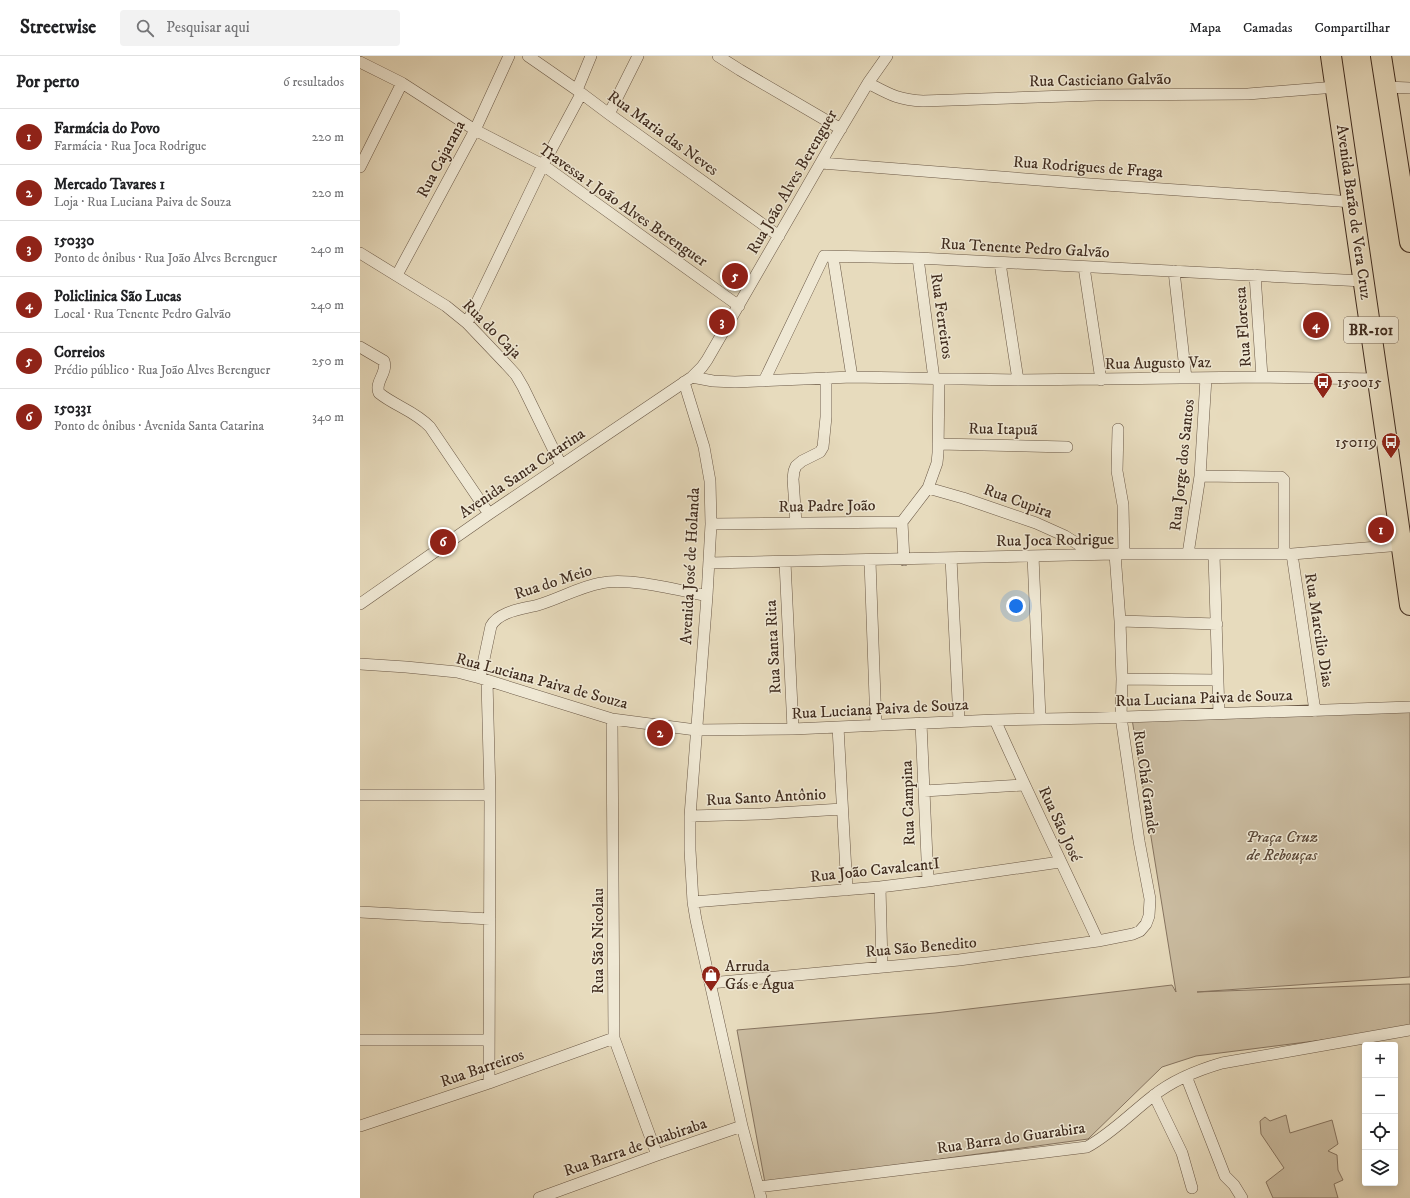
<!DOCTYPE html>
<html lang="pt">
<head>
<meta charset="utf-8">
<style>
	body { margin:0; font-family:"IM FELL DW Pica",serif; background:#f2f2f2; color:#202124 }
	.controls { position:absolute; right:12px; bottom:12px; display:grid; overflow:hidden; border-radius:4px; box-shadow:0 2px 10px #0003 }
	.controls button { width:36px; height:36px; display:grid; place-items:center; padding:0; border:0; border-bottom:1px solid #e0e0e0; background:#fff; color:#202124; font:20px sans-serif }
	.you { position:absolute; left:656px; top:550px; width:14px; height:14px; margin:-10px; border:3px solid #fff; border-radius:50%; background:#1a73e8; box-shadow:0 0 0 6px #1a73e833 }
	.badge { display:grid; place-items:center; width:26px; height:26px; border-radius:50%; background:#8f2418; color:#fff; font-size:13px; font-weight:700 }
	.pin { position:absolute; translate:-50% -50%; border:2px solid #fff; box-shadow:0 1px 4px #0006 }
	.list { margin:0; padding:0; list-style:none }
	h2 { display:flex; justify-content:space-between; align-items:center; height:52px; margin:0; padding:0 16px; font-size:17px }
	h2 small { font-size:13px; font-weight:400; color:#757577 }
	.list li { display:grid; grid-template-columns:26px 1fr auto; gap:12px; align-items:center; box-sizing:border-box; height:56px; padding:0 16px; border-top:1px solid #e0e0e0 }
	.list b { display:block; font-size:15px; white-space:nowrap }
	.list p { margin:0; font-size:13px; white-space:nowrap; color:#757577 }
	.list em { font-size:13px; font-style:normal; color:#757577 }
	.icon { flex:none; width:22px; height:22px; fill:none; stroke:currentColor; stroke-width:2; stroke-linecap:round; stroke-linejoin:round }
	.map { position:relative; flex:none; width:1050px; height:1142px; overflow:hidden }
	header { display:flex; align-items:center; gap:24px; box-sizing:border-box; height:56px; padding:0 20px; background:#fff; border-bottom:1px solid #e0e0e0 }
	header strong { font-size:19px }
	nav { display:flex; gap:22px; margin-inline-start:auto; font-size:14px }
	.search { width:280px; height:36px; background:#f2f2f2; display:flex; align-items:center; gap:10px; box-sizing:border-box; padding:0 14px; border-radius:4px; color:#757577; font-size:15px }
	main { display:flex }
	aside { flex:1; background:#fff }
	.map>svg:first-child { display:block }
</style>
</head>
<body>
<header>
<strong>Streetwise</strong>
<div class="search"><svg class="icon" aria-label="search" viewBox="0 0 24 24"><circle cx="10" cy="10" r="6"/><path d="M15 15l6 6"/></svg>Pesquisar aqui</div>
<nav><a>Mapa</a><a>Camadas</a><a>Compartilhar</a></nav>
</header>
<main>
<aside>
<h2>Por perto<small>6 resultados</small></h2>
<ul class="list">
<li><span class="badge">1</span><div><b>Farmácia do Povo</b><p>Farmácia · Rua Joca Rodrigue</p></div><em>220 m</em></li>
<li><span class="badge">2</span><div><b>Mercado Tavares 1</b><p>Loja · Rua Luciana Paiva de Souza</p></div><em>220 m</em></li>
<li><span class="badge">3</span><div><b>150330</b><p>Ponto de ônibus · Rua João Alves Berenguer</p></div><em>240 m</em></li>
<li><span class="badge">4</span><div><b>Policlinica São Lucas</b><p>Local · Rua Tenente Pedro Galvão</p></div><em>240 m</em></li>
<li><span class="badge">5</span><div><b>Correios</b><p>Prédio público · Rua João Alves Berenguer</p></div><em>250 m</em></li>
<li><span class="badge">6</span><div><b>150331</b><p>Ponto de ônibus · Avenida Santa Catarina</p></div><em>340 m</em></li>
</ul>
</aside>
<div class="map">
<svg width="1050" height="1142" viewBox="0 0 1050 1142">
	<rect width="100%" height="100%" fill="#e7dbbd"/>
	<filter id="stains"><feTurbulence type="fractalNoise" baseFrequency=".005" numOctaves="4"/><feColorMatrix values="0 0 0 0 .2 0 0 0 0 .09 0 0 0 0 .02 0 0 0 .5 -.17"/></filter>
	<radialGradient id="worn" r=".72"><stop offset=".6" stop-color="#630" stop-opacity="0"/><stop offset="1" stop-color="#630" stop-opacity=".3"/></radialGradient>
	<!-- green -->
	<path fill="#cbbda2" stroke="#867460" d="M 1050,656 L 1050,921 L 837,936 L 1050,928 L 1050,973 L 836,1000 L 802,1011 L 728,1083 L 405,1127 L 377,974 L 575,957 L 812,929 L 816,936 L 772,663 Z
		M 926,1059 L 930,1077 L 972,1064 L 978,1088 L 968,1095 L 977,1099 L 978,1114 L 983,1124 L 974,1128 L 978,1142 L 913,1142 L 906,1126 L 924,1112 L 901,1078 L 900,1065 L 905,1061 L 910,1065 Z"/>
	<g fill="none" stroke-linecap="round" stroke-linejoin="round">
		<!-- street casing -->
		<g stroke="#6a5846" stroke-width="12">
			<path id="street" d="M 168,0 L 217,34 L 249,58 L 419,180
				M 358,0 L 380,14 L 481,73
				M 0,6 L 42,27 L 115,74 L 183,109 L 379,250
				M 508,27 C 529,38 538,44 563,45 L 736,39 L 888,38 L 976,31
				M 1026,31 L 1050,32
				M 217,34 L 231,0
				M 249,58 L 278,0
				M 461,107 L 730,128 L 993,146
				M 0,111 L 42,27
				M 0,197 L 86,250 L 107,267 L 146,308 L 156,319 L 163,331 L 201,409
				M 473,201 L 492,321
				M 558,202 L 574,323
				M 640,207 L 658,324
				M 724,211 L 741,324
				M 814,215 L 826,322
				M 37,219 L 115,74 L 149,0
				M 895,219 L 902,321
				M 107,267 L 183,109 L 221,38
				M 0,291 L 24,305 C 28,317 14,326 19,337 C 35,350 55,355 70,371 L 129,458
				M 332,321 L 353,325 L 375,326 L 492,321 L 658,324 L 902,321 L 1017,323
				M 404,325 L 464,200 L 558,202 L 1003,225
				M 324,326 L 344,391 L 350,425 L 351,468 L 347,540 L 330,760 L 330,794 L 333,846 L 336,864 L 382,1070 L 401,1142
				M 758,373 L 757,415 L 763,449 L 764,498
				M 578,388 L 707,391
				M 840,420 L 917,421 L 921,421 L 924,424 L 924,498
				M 568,432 L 603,442 L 676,467 L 705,480 L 734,498
				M 542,466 L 568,432 L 577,407 L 578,397 L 579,323
				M 542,466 L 544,504
				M 436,467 L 433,423 L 434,415 L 436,410 L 442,405 L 460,396 L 463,391 L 466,361 L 466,322
				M 351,468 L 542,466
				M 828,498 L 840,420 L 846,322
				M 932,498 L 955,655
				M 854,499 L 859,658
				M 673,500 L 680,662
				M 591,502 L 599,665
				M 510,505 L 516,669
				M 425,506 L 433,673
				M 349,507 L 755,498 L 932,498 L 1042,489
				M 0,548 L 129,458 L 332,321 L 342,311 L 347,304 L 471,89 L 508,27 L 527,0
				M 760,565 L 857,568
				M 0,608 L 46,611 L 97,616 L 120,622 L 252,663 L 336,674 L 433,673 L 635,664 L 737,662 L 1050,651
				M 120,622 L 131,570 C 139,555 163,553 178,549 C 199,543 219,531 241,527 C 268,521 318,534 347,540
				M 762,623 L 858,624
				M 127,625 L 130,739 L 129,1027
				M 252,663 L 254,982 L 297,1099
				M 635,664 C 668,738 704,811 738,885
				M 561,667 L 568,825
				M 478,671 L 487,834
				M 564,735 L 664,729
				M 0,739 L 130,739
				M 330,760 L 401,758 L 482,753
				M 520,831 L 522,910
				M 333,846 L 520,831 L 568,825 L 700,806
				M 0,856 L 130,863
				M 350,927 L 599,904 L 738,885 L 773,878 L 780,875 L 786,868 L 789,860 L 790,843 L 779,785 L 761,661 L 762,623 L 760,565 L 755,498
				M 0,984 L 129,984
				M 826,1020 L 865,1120 L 874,1129 L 882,1142
				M 794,1039 L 822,1097 L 832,1132
				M 0,1070 L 129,1027 L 254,982
				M 398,1131 L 727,1091 C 751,1078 771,1057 793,1040 C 813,1024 838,1014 862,1007 L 1050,974
				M 179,1142 L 297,1099 L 382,1070"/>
		</g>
		<!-- highway casing -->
		<g stroke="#402c1f" stroke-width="22">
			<path id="highway" d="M 971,0 C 999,183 1024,366 1050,549
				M 1021,0 L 1050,186"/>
		</g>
		<!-- street -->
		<use href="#street" stroke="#efe8d4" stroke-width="11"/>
		<!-- highway -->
		<use href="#highway" stroke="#e7dbbd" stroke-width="20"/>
	</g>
	<!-- icons -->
	<defs>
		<g id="bus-pin" transform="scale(1)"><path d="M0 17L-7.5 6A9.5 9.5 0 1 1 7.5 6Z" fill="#8f2418" stroke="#efe8d4"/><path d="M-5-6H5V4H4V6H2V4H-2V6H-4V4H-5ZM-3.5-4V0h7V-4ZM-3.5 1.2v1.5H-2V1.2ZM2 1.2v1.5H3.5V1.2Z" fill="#fff"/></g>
		<g id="shop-pin" transform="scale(1)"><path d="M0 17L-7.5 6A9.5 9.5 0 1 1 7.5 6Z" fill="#8f2418" stroke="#efe8d4"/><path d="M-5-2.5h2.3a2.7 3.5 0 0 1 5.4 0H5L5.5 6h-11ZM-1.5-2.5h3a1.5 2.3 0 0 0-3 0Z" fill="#fff"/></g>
	</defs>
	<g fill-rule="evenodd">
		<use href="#bus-pin" x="963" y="326"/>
		<use href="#bus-pin" x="1031" y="386"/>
		<use href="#shop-pin" x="351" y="919"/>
	</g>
	<g text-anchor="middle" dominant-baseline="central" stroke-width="3" stroke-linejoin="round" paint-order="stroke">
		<!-- shield labels -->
		<rect fill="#efe8d4" stroke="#746455" stroke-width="1" x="984" y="261" width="54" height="26" rx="3"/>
		<g font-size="15" font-weight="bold" fill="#402c1f">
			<text x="1011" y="274">BR-101</text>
		</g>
		<!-- street labels -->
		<g font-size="16" fill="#402c1f" stroke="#efe8d4">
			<text transform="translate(740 24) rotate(-1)">Rua Casticiano Galvão</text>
			<text transform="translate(303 77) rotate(36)">Rua Maria das Neves</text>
			<text transform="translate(81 103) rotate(-62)">Rua Cajarana</text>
			<text transform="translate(728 111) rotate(4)">Rua Rodrigues de Fraga</text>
			<text transform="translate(432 126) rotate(-60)">Rua João Alves Berenguer</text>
			<text transform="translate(263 149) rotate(35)">Travessa 1 João Alves Berenguer</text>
			<text transform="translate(994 156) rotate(82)">Avenida Barão de Vera Cruz</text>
			<text transform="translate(665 192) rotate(3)">Rua Tenente Pedro Galvão</text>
			<text transform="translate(582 260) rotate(82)">Rua Ferreiros</text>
			<text transform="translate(883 271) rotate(-94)">Rua Floresta</text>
			<text transform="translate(132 273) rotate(45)">Rua do Caja</text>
			<text transform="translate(798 307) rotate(-1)">Rua Augusto Vaz</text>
			<text transform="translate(643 373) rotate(1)">Rua Itapuã</text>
			<text transform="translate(822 409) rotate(-84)">Rua Jorge dos Santos</text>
			<text transform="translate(162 417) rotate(-34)">Avenida Santa Catarina</text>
			<text transform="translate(658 445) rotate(20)">Rua Cupira</text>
			<text transform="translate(467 450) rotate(-1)">Rua Padre João</text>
			<text transform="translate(695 484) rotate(-1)">Rua Joca Rodrigue</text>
			<text transform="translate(330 510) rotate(-87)">Avenida José de Holanda</text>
			<text transform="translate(193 526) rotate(-18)">Rua do Meio</text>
			<text transform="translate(959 574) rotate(81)">Rua Marcilio Dias</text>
			<text transform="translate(413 591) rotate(-93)">Rua Santa Rita</text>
			<text transform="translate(182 625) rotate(15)">Rua Luciana Paiva de Souza</text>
			<text transform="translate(844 642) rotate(-2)">Rua Luciana Paiva de Souza</text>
			<text transform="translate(520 653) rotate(-3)">Rua Luciana Paiva de Souza</text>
			<text transform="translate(786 726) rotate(82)">Rua Chá Grande</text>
			<text transform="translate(406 741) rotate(-3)">Rua Santo Antônio</text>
			<text transform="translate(548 747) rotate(-92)">Rua Campina</text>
			<text transform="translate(700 768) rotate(65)">Rua São José</text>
			<text transform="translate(515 814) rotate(-6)">Rua João CavalcantI</text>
			<text transform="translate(238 885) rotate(-90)">Rua São Nicolau</text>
			<text transform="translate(561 891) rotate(-5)">Rua São Benedito</text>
			<text transform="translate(122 1012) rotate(-19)">Rua Barreiros</text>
			<text transform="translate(651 1082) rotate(-8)">Rua Barra do Guarabira</text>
			<text transform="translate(275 1091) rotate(-19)">Rua Barra de Guabiraba</text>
		</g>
		<!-- poi labels -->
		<g font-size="16" fill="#402c1f" stroke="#efe8d4" text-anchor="start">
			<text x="977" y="326">150015</text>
			<text x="1017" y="386" text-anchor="end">150119</text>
			<text x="365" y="910">Arruda<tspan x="365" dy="18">Gás e Água</tspan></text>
		</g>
		<!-- park labels -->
		<g font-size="16" font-style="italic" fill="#5c4939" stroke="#efe8d4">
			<text x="922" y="781">Praça Cruz<tspan x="922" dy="18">de Rebouças</tspan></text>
		</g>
	</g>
	<rect width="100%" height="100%" filter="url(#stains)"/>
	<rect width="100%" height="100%" fill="url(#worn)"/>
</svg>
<div class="controls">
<button>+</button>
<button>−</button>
<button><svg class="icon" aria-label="locate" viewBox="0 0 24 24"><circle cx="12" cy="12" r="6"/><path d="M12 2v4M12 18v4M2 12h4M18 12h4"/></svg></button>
<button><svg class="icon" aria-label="layers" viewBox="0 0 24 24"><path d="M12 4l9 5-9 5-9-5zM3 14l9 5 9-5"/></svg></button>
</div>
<div class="you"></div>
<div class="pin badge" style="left:1021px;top:474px">1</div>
<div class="pin badge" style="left:300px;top:677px">2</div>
<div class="pin badge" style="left:362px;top:266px">3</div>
<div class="pin badge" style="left:956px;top:269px">4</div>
<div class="pin badge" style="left:375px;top:220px">5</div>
<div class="pin badge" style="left:83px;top:486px">6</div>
</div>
</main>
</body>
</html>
